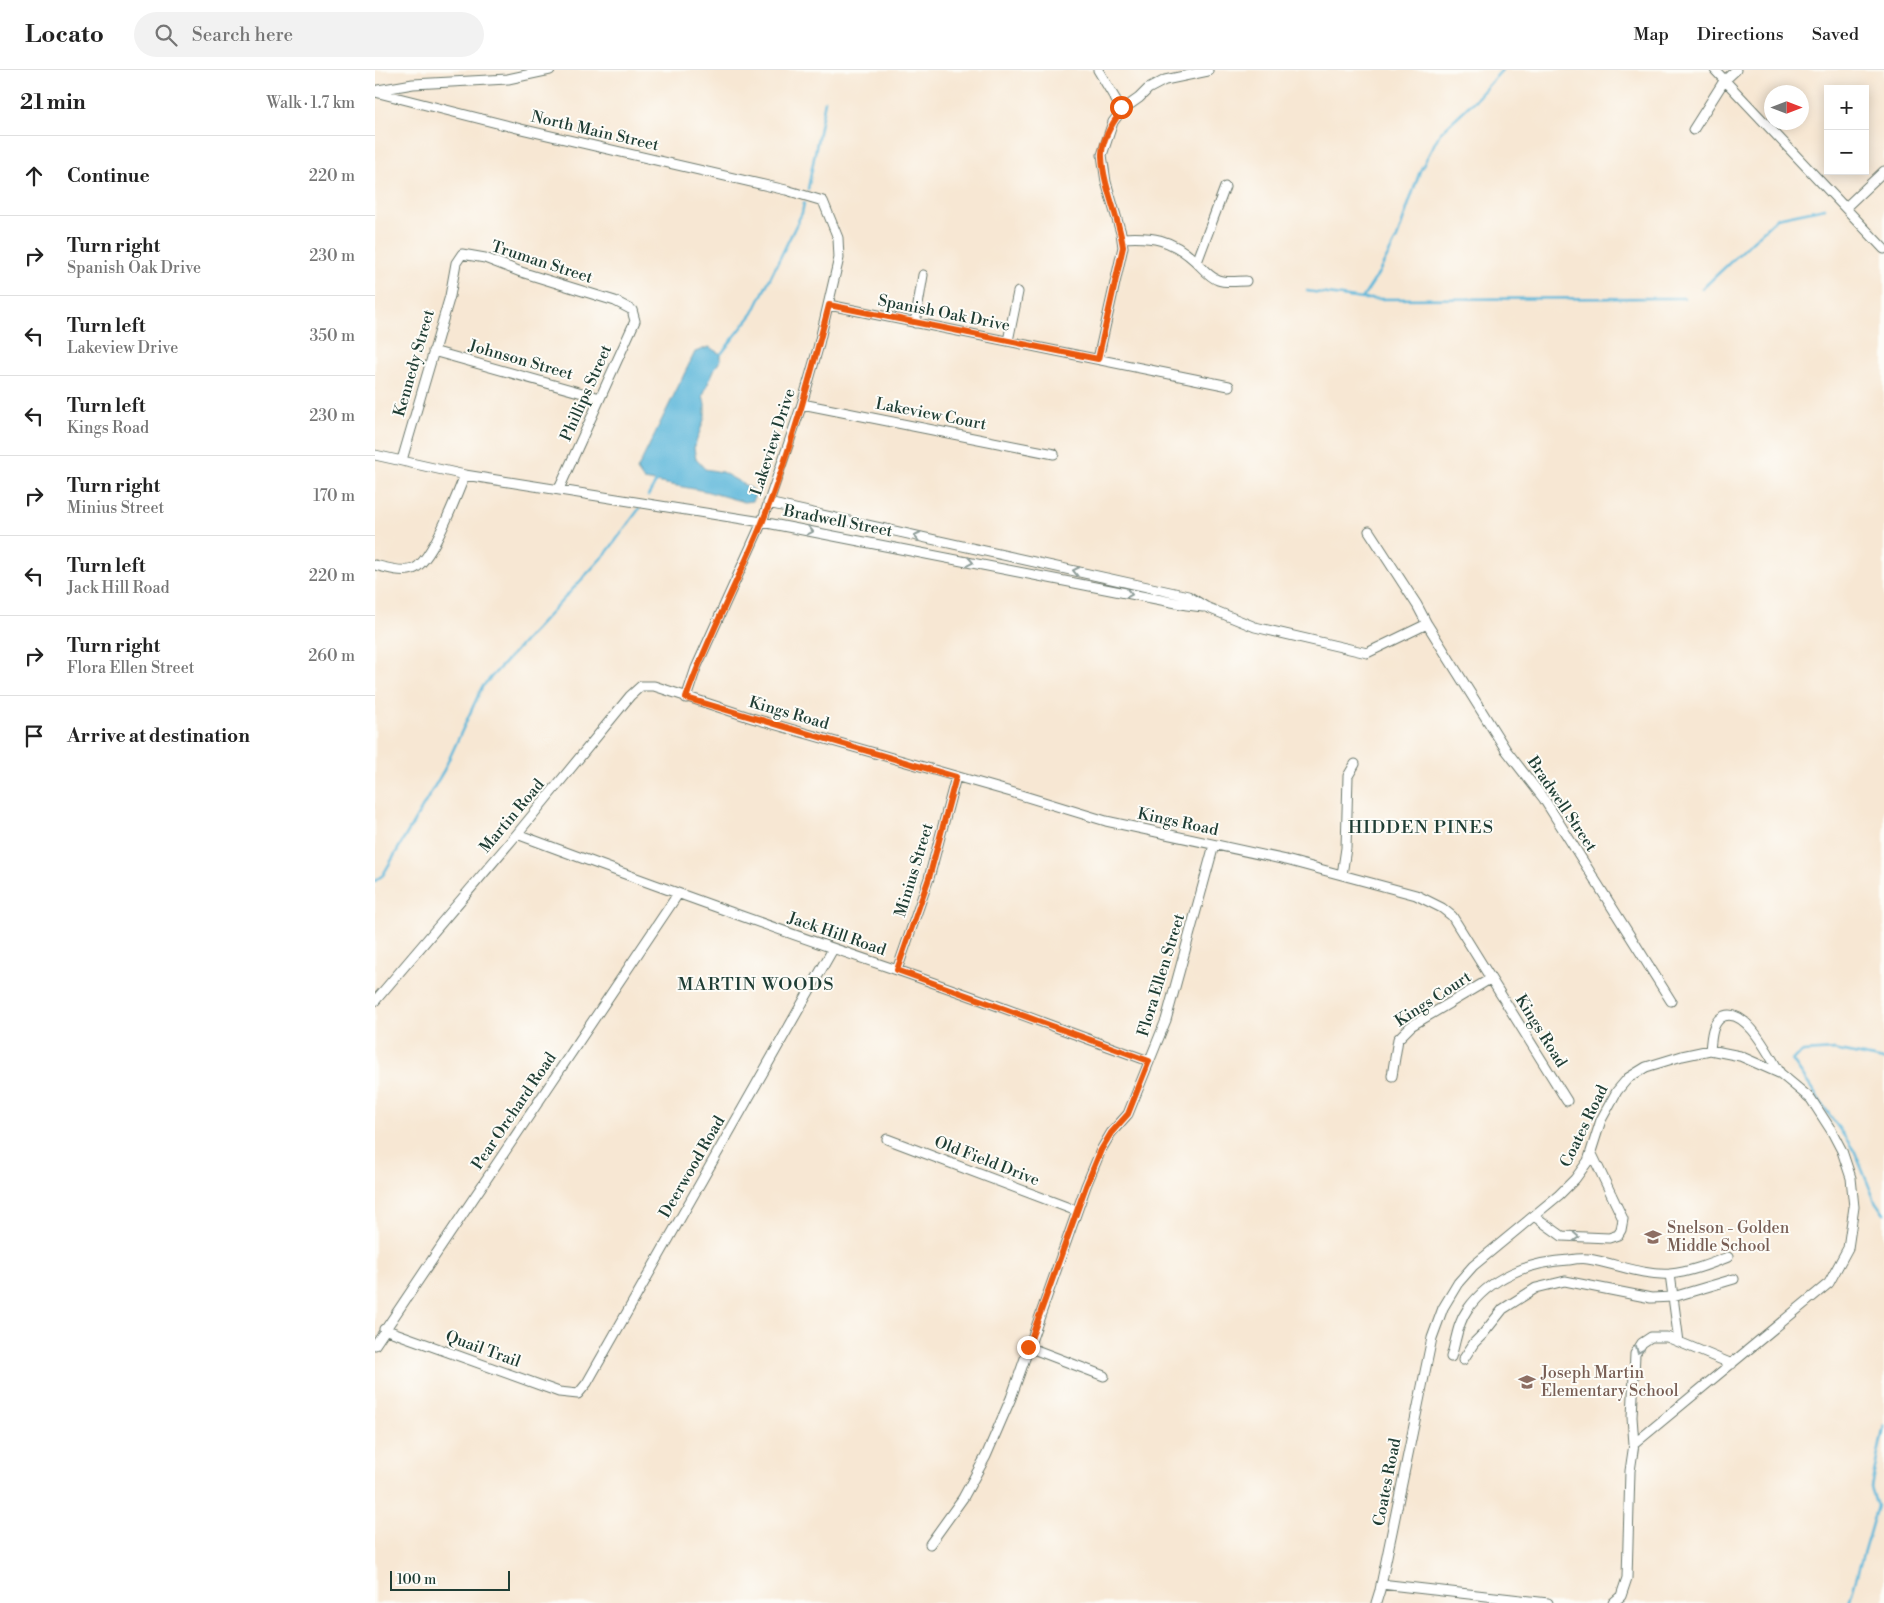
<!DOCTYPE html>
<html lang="en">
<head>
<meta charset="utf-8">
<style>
	body { margin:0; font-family:"Libre Bodoni",serif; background:#f2f2f2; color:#222 }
	.controls { position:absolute; right:15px; top:15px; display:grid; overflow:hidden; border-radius:0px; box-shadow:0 2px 12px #0003 }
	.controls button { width:45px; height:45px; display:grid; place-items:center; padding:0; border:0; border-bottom:1px solid #e0e0e0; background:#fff; color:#222; font:25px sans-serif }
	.compass { position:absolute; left:1389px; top:15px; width:45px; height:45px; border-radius:50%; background:#fff; box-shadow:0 2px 12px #0003; rotate:90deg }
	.scale { position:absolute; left:15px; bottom:12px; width:120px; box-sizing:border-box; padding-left:5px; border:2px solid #1f3d34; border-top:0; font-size:14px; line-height:18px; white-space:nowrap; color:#1f3d34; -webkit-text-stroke:4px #fdfcf7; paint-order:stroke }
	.stop { position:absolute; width:15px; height:15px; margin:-11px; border:4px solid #ea580c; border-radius:50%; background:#fff }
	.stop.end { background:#ea580c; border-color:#fff; box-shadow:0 1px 5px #0008 }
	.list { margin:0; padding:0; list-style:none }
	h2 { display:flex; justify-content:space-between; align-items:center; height:65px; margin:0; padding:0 20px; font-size:21px }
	h2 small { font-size:16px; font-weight:400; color:#767676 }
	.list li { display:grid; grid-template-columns:32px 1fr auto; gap:15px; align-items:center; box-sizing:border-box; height:80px; padding:0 20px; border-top:1px solid #e0e0e0 }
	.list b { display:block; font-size:19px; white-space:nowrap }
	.list p { margin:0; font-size:16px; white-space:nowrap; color:#767676 }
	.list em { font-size:16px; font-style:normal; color:#767676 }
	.icon { flex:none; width:28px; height:28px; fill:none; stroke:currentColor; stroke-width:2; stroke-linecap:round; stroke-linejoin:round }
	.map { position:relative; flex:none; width:1509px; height:1533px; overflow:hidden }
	header { display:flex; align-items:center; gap:30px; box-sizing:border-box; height:70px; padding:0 25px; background:#fff; border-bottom:1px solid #e0e0e0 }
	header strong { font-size:24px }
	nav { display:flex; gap:28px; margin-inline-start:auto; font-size:18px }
	.search { width:350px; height:45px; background:#f2f2f2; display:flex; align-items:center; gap:12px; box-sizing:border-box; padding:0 18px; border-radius:28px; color:#767676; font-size:19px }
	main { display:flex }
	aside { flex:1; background:#fff }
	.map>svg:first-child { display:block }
</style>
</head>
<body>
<header>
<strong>Locato</strong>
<div class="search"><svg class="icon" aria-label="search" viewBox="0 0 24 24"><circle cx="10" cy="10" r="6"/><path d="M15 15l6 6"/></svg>Search here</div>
<nav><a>Map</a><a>Directions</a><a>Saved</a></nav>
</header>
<main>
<aside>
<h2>21 min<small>Walk · 1.7 km</small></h2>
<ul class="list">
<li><svg class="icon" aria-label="ahead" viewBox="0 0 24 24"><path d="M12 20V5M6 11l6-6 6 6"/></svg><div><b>Continue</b></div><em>220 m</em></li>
<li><svg class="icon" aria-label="right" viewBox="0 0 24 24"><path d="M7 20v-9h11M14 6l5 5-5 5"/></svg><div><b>Turn right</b><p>Spanish Oak Drive</p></div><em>230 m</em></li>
<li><svg class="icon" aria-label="left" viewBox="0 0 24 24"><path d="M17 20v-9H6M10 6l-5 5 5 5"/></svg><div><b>Turn left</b><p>Lakeview Drive</p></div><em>350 m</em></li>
<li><svg class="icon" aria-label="left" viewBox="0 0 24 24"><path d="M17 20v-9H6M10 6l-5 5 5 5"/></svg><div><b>Turn left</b><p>Kings Road</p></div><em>230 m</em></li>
<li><svg class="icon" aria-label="right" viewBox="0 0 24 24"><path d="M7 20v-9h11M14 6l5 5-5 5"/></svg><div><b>Turn right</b><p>Minius Street</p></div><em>170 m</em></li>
<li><svg class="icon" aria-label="left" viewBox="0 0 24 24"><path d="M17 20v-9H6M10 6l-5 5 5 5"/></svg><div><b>Turn left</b><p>Jack Hill Road</p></div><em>220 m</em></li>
<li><svg class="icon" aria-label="right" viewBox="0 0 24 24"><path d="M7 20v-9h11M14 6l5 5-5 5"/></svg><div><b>Turn right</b><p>Flora Ellen Street</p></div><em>260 m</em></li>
<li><svg class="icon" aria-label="arrive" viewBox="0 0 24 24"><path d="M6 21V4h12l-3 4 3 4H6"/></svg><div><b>Arrive at destination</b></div></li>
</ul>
</aside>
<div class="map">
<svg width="1509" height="1533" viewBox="0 0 1509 1533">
	<rect width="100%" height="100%" fill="#fdfcf7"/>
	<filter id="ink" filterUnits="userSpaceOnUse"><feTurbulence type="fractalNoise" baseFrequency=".02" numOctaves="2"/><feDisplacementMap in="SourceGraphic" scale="10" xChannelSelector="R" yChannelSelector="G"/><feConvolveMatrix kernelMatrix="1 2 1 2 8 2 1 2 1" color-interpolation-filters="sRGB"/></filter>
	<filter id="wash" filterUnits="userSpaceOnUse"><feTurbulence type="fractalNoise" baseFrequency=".0096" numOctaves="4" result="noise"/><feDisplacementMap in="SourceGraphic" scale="20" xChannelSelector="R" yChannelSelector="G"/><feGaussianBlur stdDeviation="1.12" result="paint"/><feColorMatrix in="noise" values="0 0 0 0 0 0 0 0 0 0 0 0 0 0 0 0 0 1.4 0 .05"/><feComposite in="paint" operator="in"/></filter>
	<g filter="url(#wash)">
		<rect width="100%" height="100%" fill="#f7e7d3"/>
		<!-- water -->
		<path fill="#5db7da" stroke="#3e7a87" d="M 334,277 L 346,284 L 346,290 L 340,298 L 328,325 L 330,334 L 330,347 L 319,378 L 321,389 L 330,399 L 347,402 L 377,419 L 380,425 L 377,431 L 369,432 L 330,421 L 269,410 L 262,400 L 320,282 Z"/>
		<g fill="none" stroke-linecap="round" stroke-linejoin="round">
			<!-- stream -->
			<path stroke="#5db7da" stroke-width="2.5" d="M 433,119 L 450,31
				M 1327,219 L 1402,148 L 1450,138
				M 932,221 L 987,229 L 1309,228
				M 987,229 L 1002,206 L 1022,168 L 1045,101 L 1065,63 L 1101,29 L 1127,0
				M 346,284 L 378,243 L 427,143 L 429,133
				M 273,426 L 281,412
				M 0,811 L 8,805 L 69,700 L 107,617 L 233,481 L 264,439
				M 1509,990 L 1459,980 L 1428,982 L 1417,990 L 1480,1082 L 1500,1131 L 1509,1144
				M 1474,1533 L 1502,1436 L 1496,1417 L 1509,1356"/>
		</g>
	</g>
	<g filter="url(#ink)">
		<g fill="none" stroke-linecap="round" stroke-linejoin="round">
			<!-- minor casing -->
			<g stroke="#6b786c" stroke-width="11">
				<path id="minor" d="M 723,0 L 747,40
					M 1340,0 L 1509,179
					M 3,20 L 38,14 L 133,9 L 175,0
					M 0,22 L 146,59 L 411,120 L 448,131 L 463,168 L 464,188 L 443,278 L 427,334 L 387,452 L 321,598 L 311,628
					M 1318,60 L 1349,11 L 1361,0
					M 1471,137 L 1509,101
					M 747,168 C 777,166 796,169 819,190 C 827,197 834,207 843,210 C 851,213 863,211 871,211
					M 822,192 L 850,117
					M 454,235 L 854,316
					M 540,253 L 548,205
					M 633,271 L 643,222
					M 58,281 L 225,328
					M 723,289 L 748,177 L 746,163 L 731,112 L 727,85 L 738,52 L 747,40 L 764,28 L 773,19 L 790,10 L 833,1
					M 427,334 L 679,384
					M 0,385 L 90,405 L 387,452 L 812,535 L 828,537
					M 27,390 L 75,226 L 81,193 L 87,184 L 110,188 L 146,202 L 240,231 L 257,240 L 260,251 L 184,419
					M 393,433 L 813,526 L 831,537 L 880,557 L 992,583 L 1052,554 L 1131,680 L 1169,729 L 1296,931
					M 994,461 L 1042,535 L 1052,554
					M 0,495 C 11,498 28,503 38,499 C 57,493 82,424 90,405
					M 142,764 C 268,811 394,857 522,900 C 606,929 690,961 774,991
					M 967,805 L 971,778 L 973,706 L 980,694
					M 522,900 L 554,808 L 581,707
					M 0,931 L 142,764 L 255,626 L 266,616 L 279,616 L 377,648 L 636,722 L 731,751 L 911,790 L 1041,825 L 1067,838 L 1077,846 L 1192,1031
					M 1335,980 C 1336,973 1336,964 1339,957 C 1341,952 1344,948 1349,946 C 1372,938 1395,987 1405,1003
					M 1017,1006 L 1023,969 L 1036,956 L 1115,909
					M 512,1069 L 702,1141
					M 1159,1146 L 1187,1166 L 1234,1168 L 1243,1165 L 1246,1160 L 1248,1149 L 1216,1082
					M 1295,1204 L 1304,1272
					M 9,1259 L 184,1322 L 203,1324 L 212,1313 L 458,879
					M 0,1275 L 303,824
					M 653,1277 L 729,1306
					M 1076,1287 C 1081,1272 1082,1254 1092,1240 C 1115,1207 1154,1192 1194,1190 C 1200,1189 1207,1188 1213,1189 C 1240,1193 1267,1206 1295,1204 C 1315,1202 1335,1194 1353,1187
					M 1088,1290 L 1099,1273 L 1108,1264 L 1128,1239 L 1161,1218 L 1190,1211 L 1276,1228 L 1298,1227 L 1359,1209
					M 1259,1374 L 1257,1347 L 1260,1284 L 1267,1273 L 1276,1267 L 1292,1267 L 1357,1294
					M 555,1474 L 588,1428 L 611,1386 L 636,1328 L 711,1116 L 726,1080 L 736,1063 L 753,1044 L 791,950 L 839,775
					M 1006,1514 L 1173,1533
					M 1001,1533 L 1005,1520 L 1057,1268 L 1068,1238 L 1083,1213 L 1098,1196 L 1184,1125 L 1200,1109 L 1213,1091 L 1226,1050 L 1242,1021 L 1253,1008 L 1271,997 L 1307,986 L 1335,980 L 1365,986 L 1406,1004 L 1436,1029 L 1456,1060 L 1467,1081 L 1476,1108 L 1479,1137 L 1473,1178 L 1454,1213 L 1259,1374 L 1255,1401 L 1252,1508 L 1246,1526 L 1238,1533"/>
			</g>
			<!-- minor -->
			<use href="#minor" stroke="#fff" stroke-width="9"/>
		</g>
		<!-- one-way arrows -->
		<defs><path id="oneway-chevron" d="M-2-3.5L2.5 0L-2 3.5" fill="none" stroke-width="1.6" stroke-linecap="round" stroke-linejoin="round" transform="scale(1.25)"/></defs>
		<g stroke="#8f9e9a">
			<use href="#oneway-chevron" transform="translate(435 461) rotate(11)"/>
			<use href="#oneway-chevron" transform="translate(542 466) rotate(-168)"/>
			<use href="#oneway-chevron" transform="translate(595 492) rotate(11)"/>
			<use href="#oneway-chevron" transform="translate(701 501) rotate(-168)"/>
			<use href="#oneway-chevron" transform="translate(754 524) rotate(11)"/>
			<use href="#oneway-chevron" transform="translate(1201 1167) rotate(3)"/>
			<use href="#oneway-chevron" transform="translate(1264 1280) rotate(115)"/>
		</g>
	</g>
	<g fill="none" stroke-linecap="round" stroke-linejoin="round" filter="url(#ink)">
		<!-- route -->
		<path stroke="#ea580c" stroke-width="6" d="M 653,1277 L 711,1116 L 726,1080 L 736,1063 L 753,1044 L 774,991 L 522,900 L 554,808 L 581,707 L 311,628 C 332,568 363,512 387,453 C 415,384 435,308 454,235 L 723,289 L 748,177 C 744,146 728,117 727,86 C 726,70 738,52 747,40 L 746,37"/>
	</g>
	<!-- icons -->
	<defs>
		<g id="school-bare" transform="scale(1.35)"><path d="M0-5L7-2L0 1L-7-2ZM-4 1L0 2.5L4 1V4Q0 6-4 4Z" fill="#8d6e63" stroke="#fdfcf7" stroke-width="2.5" paint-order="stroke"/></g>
	</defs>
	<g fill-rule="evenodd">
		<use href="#school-bare" x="1278" y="1167"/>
		<use href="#school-bare" x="1152" y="1312"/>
	</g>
	<g text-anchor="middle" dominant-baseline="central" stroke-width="4" stroke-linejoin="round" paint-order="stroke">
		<!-- street labels -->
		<g font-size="16" fill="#1f3d34" stroke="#fdfcf7">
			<text transform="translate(220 61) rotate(13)">North Main Street</text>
			<text transform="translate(167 192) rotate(18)">Truman Street</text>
			<text transform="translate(569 243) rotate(11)">Spanish Oak Drive</text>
			<text transform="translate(146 290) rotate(16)">Johnson Street</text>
			<text transform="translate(39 293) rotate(-74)">Kennedy Street</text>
			<text transform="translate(211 323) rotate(-66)">Phillips Street</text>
			<text transform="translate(556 344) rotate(11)">Lakeview Court</text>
			<text transform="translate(398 372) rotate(-72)">Lakeview Drive</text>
			<text transform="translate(463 451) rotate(11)">Bradwell Street</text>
			<text transform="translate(414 643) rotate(16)">Kings Road</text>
			<text transform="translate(1187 734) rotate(56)">Bradwell Street</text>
			<text transform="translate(137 746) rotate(-50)">Martin Road</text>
			<text transform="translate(803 752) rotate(12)">Kings Road</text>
			<text transform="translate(539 800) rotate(-73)">Minius Street</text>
			<text transform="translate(462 864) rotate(19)">Jack Hill Road</text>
			<text transform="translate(786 905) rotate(-73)">Flora Ellen Street</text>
			<text transform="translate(1058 929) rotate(-33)">Kings Court</text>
			<text transform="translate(1166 961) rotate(58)">Kings Road</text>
			<text transform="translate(139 1041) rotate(-56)">Pear Orchard Road</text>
			<text transform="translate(1209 1056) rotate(-64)">Coates Road</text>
			<text transform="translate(612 1091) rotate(21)">Old Field Drive</text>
			<text transform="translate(317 1097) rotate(-60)">Deerwood Road</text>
			<text transform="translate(108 1279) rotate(20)">Quail Trail</text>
			<text transform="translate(1012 1412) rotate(-79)">Coates Road</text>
		</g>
		<!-- education labels -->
		<g font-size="16" fill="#785e54" stroke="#fdfcf7" text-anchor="start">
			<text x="1292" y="1158">Snelson - Golden<tspan x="1292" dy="18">Middle School</tspan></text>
			<text x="1166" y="1303">Joseph Martin<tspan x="1166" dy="18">Elementary School</tspan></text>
		</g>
		<!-- neighbourhood labels -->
		<g font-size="18" letter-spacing="1" fill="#1f3d34" stroke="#fdfcf7">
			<text x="1046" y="757">HIDDEN PINES</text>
			<text x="381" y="914">MARTIN WOODS</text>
		</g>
	</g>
</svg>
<div class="controls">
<button>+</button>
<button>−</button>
</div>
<svg class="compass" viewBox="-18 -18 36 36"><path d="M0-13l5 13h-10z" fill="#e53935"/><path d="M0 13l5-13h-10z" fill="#767676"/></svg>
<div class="scale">100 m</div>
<div class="stop" style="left:746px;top:37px"></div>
<div class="stop end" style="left:653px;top:1277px"></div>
</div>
</main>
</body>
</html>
